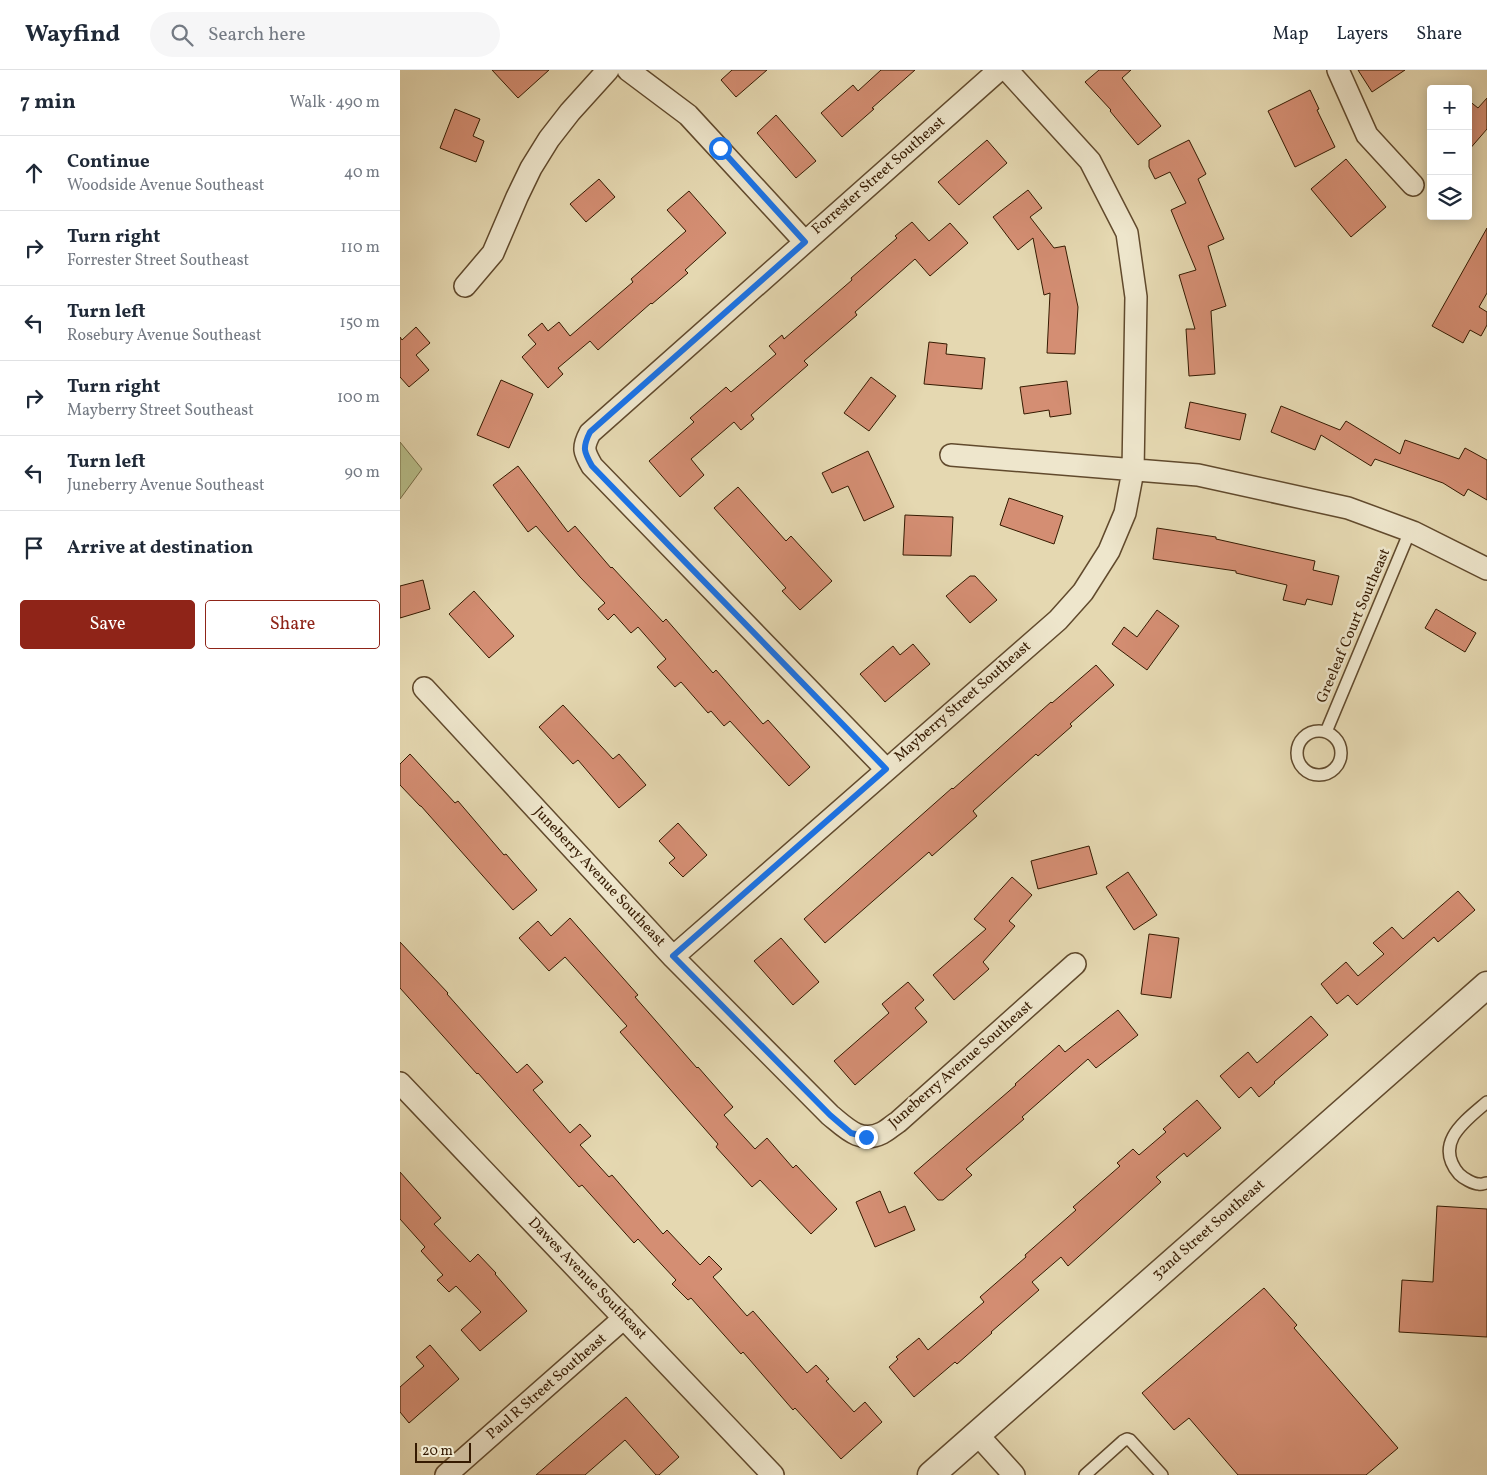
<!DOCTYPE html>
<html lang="en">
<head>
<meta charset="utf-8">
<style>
	body { margin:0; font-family:Vollkorn,serif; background:#f6f6f7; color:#1f2937 }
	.controls { position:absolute; right:15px; top:15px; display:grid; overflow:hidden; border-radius:5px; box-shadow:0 2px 12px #0003 }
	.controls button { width:45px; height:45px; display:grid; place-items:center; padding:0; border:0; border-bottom:1px solid #e0e1e3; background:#fff; color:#1f2937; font:25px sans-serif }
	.scale { position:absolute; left:15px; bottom:12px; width:56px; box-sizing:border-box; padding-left:5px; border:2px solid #351a01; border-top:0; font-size:14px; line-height:18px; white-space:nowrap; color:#351a01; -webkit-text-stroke:4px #eee6cc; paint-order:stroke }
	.stop { position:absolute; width:15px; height:15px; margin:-11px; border:4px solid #1a73e8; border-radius:50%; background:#fff }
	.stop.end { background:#1a73e8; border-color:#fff; box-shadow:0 1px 5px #0008 }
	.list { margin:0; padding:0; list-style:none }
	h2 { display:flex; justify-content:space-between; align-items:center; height:65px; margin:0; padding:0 20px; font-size:21px }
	h2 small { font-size:16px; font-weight:400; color:#747a83 }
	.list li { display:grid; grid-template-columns:32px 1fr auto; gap:15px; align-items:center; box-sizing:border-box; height:75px; padding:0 20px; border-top:1px solid #e0e1e3 }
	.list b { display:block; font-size:19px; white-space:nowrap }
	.list p { margin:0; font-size:16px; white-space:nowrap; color:#747a83 }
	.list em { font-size:16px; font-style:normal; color:#747a83 }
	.actions { display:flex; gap:10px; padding:15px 20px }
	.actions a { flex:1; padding:11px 0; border:1px solid #8f2418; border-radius:5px; text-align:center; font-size:18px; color:#8f2418 }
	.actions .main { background:#8f2418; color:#fff }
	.icon { flex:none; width:28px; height:28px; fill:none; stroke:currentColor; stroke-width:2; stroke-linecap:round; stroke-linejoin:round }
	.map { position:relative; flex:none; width:1087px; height:1405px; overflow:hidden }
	header { display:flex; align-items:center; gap:30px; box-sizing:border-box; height:70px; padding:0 25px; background:#fff; border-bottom:1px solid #e0e1e3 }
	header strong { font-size:24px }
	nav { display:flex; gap:28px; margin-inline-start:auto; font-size:18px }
	.search { width:350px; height:45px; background:#f6f6f7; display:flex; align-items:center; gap:12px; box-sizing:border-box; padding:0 18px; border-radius:28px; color:#747a83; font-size:19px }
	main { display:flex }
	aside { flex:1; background:#fff }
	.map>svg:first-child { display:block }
</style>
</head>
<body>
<header>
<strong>Wayfind</strong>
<div class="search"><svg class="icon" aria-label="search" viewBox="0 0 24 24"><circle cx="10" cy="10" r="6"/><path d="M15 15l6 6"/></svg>Search here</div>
<nav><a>Map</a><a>Layers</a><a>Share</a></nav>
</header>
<main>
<aside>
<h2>7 min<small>Walk · 490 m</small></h2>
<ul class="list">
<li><svg class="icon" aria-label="ahead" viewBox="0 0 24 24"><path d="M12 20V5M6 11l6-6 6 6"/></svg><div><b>Continue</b><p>Woodside Avenue Southeast</p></div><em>40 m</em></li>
<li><svg class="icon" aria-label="right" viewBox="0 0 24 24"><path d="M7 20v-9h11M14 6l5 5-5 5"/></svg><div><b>Turn right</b><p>Forrester Street Southeast</p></div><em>110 m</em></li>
<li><svg class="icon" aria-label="left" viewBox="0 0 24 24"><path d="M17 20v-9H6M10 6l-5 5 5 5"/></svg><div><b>Turn left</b><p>Rosebury Avenue Southeast</p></div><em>150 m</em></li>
<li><svg class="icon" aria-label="right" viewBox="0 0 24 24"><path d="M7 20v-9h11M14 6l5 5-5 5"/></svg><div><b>Turn right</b><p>Mayberry Street Southeast</p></div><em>100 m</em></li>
<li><svg class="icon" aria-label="left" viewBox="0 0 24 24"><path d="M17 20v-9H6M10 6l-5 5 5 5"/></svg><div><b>Turn left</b><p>Juneberry Avenue Southeast</p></div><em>90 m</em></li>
<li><svg class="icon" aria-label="arrive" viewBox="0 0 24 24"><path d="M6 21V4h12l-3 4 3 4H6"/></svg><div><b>Arrive at destination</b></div></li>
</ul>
<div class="actions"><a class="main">Save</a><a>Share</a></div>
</aside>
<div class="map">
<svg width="1087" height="1405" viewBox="0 0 1087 1405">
	<rect width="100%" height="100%" fill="#e5d8b1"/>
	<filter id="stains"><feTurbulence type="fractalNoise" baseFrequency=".004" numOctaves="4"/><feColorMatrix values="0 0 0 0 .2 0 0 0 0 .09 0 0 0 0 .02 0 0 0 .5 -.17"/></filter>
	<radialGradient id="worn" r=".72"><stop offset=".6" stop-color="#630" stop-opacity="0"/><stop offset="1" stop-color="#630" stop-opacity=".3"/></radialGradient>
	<!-- green -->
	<path fill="#b7be8a" stroke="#766c46" d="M 0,372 L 22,399 L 0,429 Z"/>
	<!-- building -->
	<path fill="#d48e73" stroke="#351a01" d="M 92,0 L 149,0 L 118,28 Z
		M 332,0 L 367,0 L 336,27 L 321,10 Z
		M 481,0 L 515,0 L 472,38 L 474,39 L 442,67 L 421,43 L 453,15 L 458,21 Z
		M 699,0 L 731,0 L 722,8 L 761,56 L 738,75 L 710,41 L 711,40 L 685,12 Z
		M 958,0 L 1005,0 L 972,22 Z
		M 910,20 L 919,39 L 917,40 L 935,77 L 895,97 L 868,41 Z
		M 1087,28 L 1087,59 L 1068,81 L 1068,30 L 1078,38 Z
		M 55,39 L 80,49 L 73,66 L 84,71 L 76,92 L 40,78 Z
		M 376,45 L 416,91 L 396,108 L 357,63 Z
		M 587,70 L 607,93 L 559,135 L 538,112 Z
		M 789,70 L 806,104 L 798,109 L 824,169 L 808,176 L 826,236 L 811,241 L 815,304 L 789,306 L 786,259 L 795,259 L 779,205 L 796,200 L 771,140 L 786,133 L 770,102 L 755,109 L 749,97 L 749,90 Z
		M 946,89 L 986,137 L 951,167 L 911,119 Z
		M 199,109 L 215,127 L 186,152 L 170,134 Z
		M 628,120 L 642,138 L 630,147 L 654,178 L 665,176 L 678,237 L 675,284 L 647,283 L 650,223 L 644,225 L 633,168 L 618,180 L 593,147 Z
		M 289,121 L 326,163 L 285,200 L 288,203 L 252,234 L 251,233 L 198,280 L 190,271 L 158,298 L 163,304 L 148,318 L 122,287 L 136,274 L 128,265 L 142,253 L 148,261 L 159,252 L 170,266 L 233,212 L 231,209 L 286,161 L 267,140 Z
		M 512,152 L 529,171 L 550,153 L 568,173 L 530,206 L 515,189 L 455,242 L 457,245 L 404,291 L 408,295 L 351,345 L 354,349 L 341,360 L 334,352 L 291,389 L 304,405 L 280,427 L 249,391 L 294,352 L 290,348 L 326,317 L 331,322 L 376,284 L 369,276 L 382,265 L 384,269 L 452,210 L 451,208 L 497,168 L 495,166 Z
		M 1087,158 L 1087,223 L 1079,237 L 1087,242 L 1087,255 L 1081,266 L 1070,260 L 1063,273 L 1032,256 Z
		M 16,257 L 30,273 L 16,285 L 29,300 L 9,317 L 0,307 L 0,267 L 2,270 Z
		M 529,272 L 547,274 L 546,284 L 585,288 L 582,319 L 524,314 Z
		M 471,307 L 496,326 L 469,361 L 444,343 Z
		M 101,310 L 133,324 L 109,378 L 77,365 Z
		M 667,311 L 671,344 L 650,347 L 649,340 L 624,344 L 620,317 Z
		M 790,332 L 846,344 L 840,370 L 785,358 Z
		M 881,336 L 940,360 L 946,351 L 1000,384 L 1005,370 L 1059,389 L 1065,378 L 1087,390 L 1087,430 L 1068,419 L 1064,426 L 1043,413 L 975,389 L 971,396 L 921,365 L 915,380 L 871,362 Z
		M 468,381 L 494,437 L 464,451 L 448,416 L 432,423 L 422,403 Z
		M 118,396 L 168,462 L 175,456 L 211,498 L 212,497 L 263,552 L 266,549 L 313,603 L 316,600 L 363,654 L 368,650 L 410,697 L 389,716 L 330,651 L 324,656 L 311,641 L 308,643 L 281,612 L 275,617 L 257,597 L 266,589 L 238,557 L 231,563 L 214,544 L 208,550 L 198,539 L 205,533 L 180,507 L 136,456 L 128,462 L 93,415 Z
		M 338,417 L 386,471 L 391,466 L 432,511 L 400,540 L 382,521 L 386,518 L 314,438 Z
		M 609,428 L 663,446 L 654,474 L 600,455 Z
		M 505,445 L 553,447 L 551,486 L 503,485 Z
		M 757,458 L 816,467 L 816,469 L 915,491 L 913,500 L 939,506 L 932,535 L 907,529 L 905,535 L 883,530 L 887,515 L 836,503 L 836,501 L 753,489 Z
		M 570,506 L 575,506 L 597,530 L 570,553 L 546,526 Z
		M 23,510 L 30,539 L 0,548 L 0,516 Z
		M 74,521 L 114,566 L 89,588 L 49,544 Z
		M 1036,539 L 1076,563 L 1065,582 L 1025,558 Z
		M 757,540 L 779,556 L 747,600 L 712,574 L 724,557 L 737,567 Z
		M 513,574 L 530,594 L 485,632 L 460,604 L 493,576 L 500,585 Z
		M 696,595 L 714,615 L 670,654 L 672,656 L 638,686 L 636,684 L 573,741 L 577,746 L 532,786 L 529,782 L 425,873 L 404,849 L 552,718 L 553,719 L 651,632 L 652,633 Z
		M 163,635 L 213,689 L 219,684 L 246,715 L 219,738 L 178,690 L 173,694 L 139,657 Z
		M 10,684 L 55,733 L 58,731 L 104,785 L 106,784 L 137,820 L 113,840 L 21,736 L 20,736 L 0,715 L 0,694 Z
		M 278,753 L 307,785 L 283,807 L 269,793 L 275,788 L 259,771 Z
		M 689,776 L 697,804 L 638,819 L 631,791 Z
		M 728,802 L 757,845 L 734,860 L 706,817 Z
		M 612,807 L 632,825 L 609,851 L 615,856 L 583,892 L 589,899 L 554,930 L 533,905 L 586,859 L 574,849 Z
		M 1058,821 L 1075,840 L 1038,872 L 1034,867 L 957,935 L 948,925 L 937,934 L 921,914 L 946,892 L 958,906 L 984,884 L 973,873 L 992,857 L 1003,869 Z
		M 170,848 L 238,925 L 235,927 L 297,998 L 298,997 L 333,1037 L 324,1045 L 355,1079 L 367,1068 L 393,1098 L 396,1095 L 437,1139 L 411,1164 L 360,1110 L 352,1117 L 316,1077 L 318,1074 L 220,962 L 227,956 L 165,887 L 149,901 L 119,868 L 138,851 L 151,866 Z
		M 749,864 L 779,868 L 771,928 L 741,924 Z
		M 381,868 L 419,912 L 393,935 L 354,891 Z
		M 0,872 L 48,923 L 47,924 L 117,1003 L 127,994 L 143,1012 L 133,1020 L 170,1063 L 180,1054 L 191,1066 L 180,1075 L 209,1107 L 212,1105 L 263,1164 L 267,1160 L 300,1195 L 309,1186 L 322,1199 L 313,1207 L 347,1246 L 353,1241 L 407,1303 L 416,1295 L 429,1309 L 426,1311 L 454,1342 L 465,1332 L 482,1352 L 441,1389 L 395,1338 L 393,1340 L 343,1282 L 341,1284 L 291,1228 L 288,1230 L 272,1214 L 276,1210 L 238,1169 L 234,1173 L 182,1115 L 179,1117 L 78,1003 L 77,1004 L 0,918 Z
		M 508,912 L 524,930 L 515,938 L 527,952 L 455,1015 L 434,991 L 489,943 L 482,934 Z
		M 718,940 L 738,965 L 696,998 L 688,989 L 622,1047 L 624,1049 L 566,1099 L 572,1105 L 543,1130 L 538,1130 L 514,1103 L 616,1015 L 615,1014 L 659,975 L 665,982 Z
		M 911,946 L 928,965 L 874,1012 L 875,1013 L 859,1027 L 851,1017 L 839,1028 L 820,1006 L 848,982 L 857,993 Z
		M 797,1030 L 821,1058 L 787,1087 L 784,1083 L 756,1107 L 761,1112 L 668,1196 L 661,1187 L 632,1212 L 639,1220 L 591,1262 L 592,1263 L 557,1294 L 555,1292 L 514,1327 L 489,1297 L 498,1289 L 496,1287 L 519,1268 L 528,1280 L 584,1232 L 580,1227 L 626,1187 L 625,1185 L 676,1140 L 673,1137 L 720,1096 L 717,1093 L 733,1079 L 739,1085 L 766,1062 L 763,1059 Z
		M 0,1102 L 41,1148 L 34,1154 L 70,1192 L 78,1184 L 96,1203 L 95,1204 L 127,1241 L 80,1281 L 61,1260 L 81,1242 L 56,1216 L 49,1222 L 37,1210 L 43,1205 L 21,1181 L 25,1177 L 0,1149 Z
		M 480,1121 L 489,1143 L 505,1136 L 515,1160 L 475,1177 L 456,1132 Z
		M 1037,1136 L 1087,1139 L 1087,1267 L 999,1262 L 1002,1210 L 1033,1212 Z
		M 864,1218 L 897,1255 L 894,1258 L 998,1378 L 966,1405 L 838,1405 L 789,1348 L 774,1360 L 742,1323 Z
		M 30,1275 L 59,1309 L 9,1353 L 0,1342 L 0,1317 L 24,1296 L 16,1287 Z
		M 226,1327 L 279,1387 L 259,1405 L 256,1405 L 225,1370 L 185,1405 L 136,1405 Z"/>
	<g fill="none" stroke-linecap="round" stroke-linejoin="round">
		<!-- service casing -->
		<g stroke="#614a2d" stroke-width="14">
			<path id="service" d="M897 683a22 22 0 1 1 44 0a22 22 0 1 1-44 0Z
				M 926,662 L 1010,461
				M 1087,1032 C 1065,1051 1033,1073 1059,1104 C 1063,1108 1073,1114 1079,1114 C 1082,1115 1084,1113 1087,1113
				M 685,1405 L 723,1371 L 727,1369 L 730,1370 L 762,1405"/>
		</g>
		<!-- minor casing -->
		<g stroke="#614a2d" stroke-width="24">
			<path id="minor" d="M 228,0 L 288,45 L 405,172
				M 938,0 L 967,65 L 1013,115
				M 65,216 L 93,183 L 117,127 L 131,98 L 149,69 L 170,42 L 208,0
				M 551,385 L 798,405 L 948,438 L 1013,462 L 1087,499
				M 24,618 L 273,887 L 430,1045 C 446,1058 460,1074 482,1063 C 488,1060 493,1055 498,1052 L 675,894
				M 486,699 L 192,396 C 184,382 182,378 190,363 L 599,0
				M 273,887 L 658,550 L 683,522 L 709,481 L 725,443 L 733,401 L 736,227 L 727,163 L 690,91 L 607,0
				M 0,1013 L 373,1405
				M 577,1364 L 614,1405
				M 46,1405 L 224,1248"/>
		</g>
		<!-- tertiary casing -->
		<g stroke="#614a2d" stroke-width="29">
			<path id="tertiary" d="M 531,1405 L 1087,915"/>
		</g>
		<!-- service -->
		<use href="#service" stroke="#eee6cc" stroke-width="11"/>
		<!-- minor -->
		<use href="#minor" stroke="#eee6cc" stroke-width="21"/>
		<!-- tertiary -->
		<use href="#tertiary" stroke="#eee6cc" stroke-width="26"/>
	</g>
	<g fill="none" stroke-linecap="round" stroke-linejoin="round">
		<!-- route -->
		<path stroke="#1a73e8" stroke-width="6" d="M 320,78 L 405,172 L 190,362 C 182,378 184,382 192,396 L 486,699 L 273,886 L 430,1045 L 451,1063 L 466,1067"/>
	</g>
	<g text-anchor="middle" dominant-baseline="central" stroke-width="5" stroke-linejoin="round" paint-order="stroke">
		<!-- street labels -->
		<g font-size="15" fill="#351a01" stroke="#eee6cc">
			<text transform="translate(479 106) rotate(-41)">Forrester Street Southeast</text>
			<text transform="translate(954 556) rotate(-67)">Greeleaf Court Southeast</text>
			<text transform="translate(563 632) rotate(-41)">Mayberry Street Southeast</text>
			<text transform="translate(199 807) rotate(47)">Juneberry Avenue Southeast</text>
			<text transform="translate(561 995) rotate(-41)">Juneberry Avenue Southeast</text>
			<text transform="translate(809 1160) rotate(-41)">32nd Street Southeast</text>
			<text transform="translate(187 1209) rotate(46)">Dawes Avenue Southeast</text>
			<text transform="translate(147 1317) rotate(-41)">Paul R Street Southeast</text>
		</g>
	</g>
	<rect width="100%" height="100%" filter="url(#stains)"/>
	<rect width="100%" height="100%" fill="url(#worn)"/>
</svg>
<div class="controls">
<button>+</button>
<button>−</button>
<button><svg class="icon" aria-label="layers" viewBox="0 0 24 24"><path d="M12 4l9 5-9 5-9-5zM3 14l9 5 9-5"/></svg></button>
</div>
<div class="scale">20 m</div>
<div class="stop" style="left:320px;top:78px"></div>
<div class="stop end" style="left:466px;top:1067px"></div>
</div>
</main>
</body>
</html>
